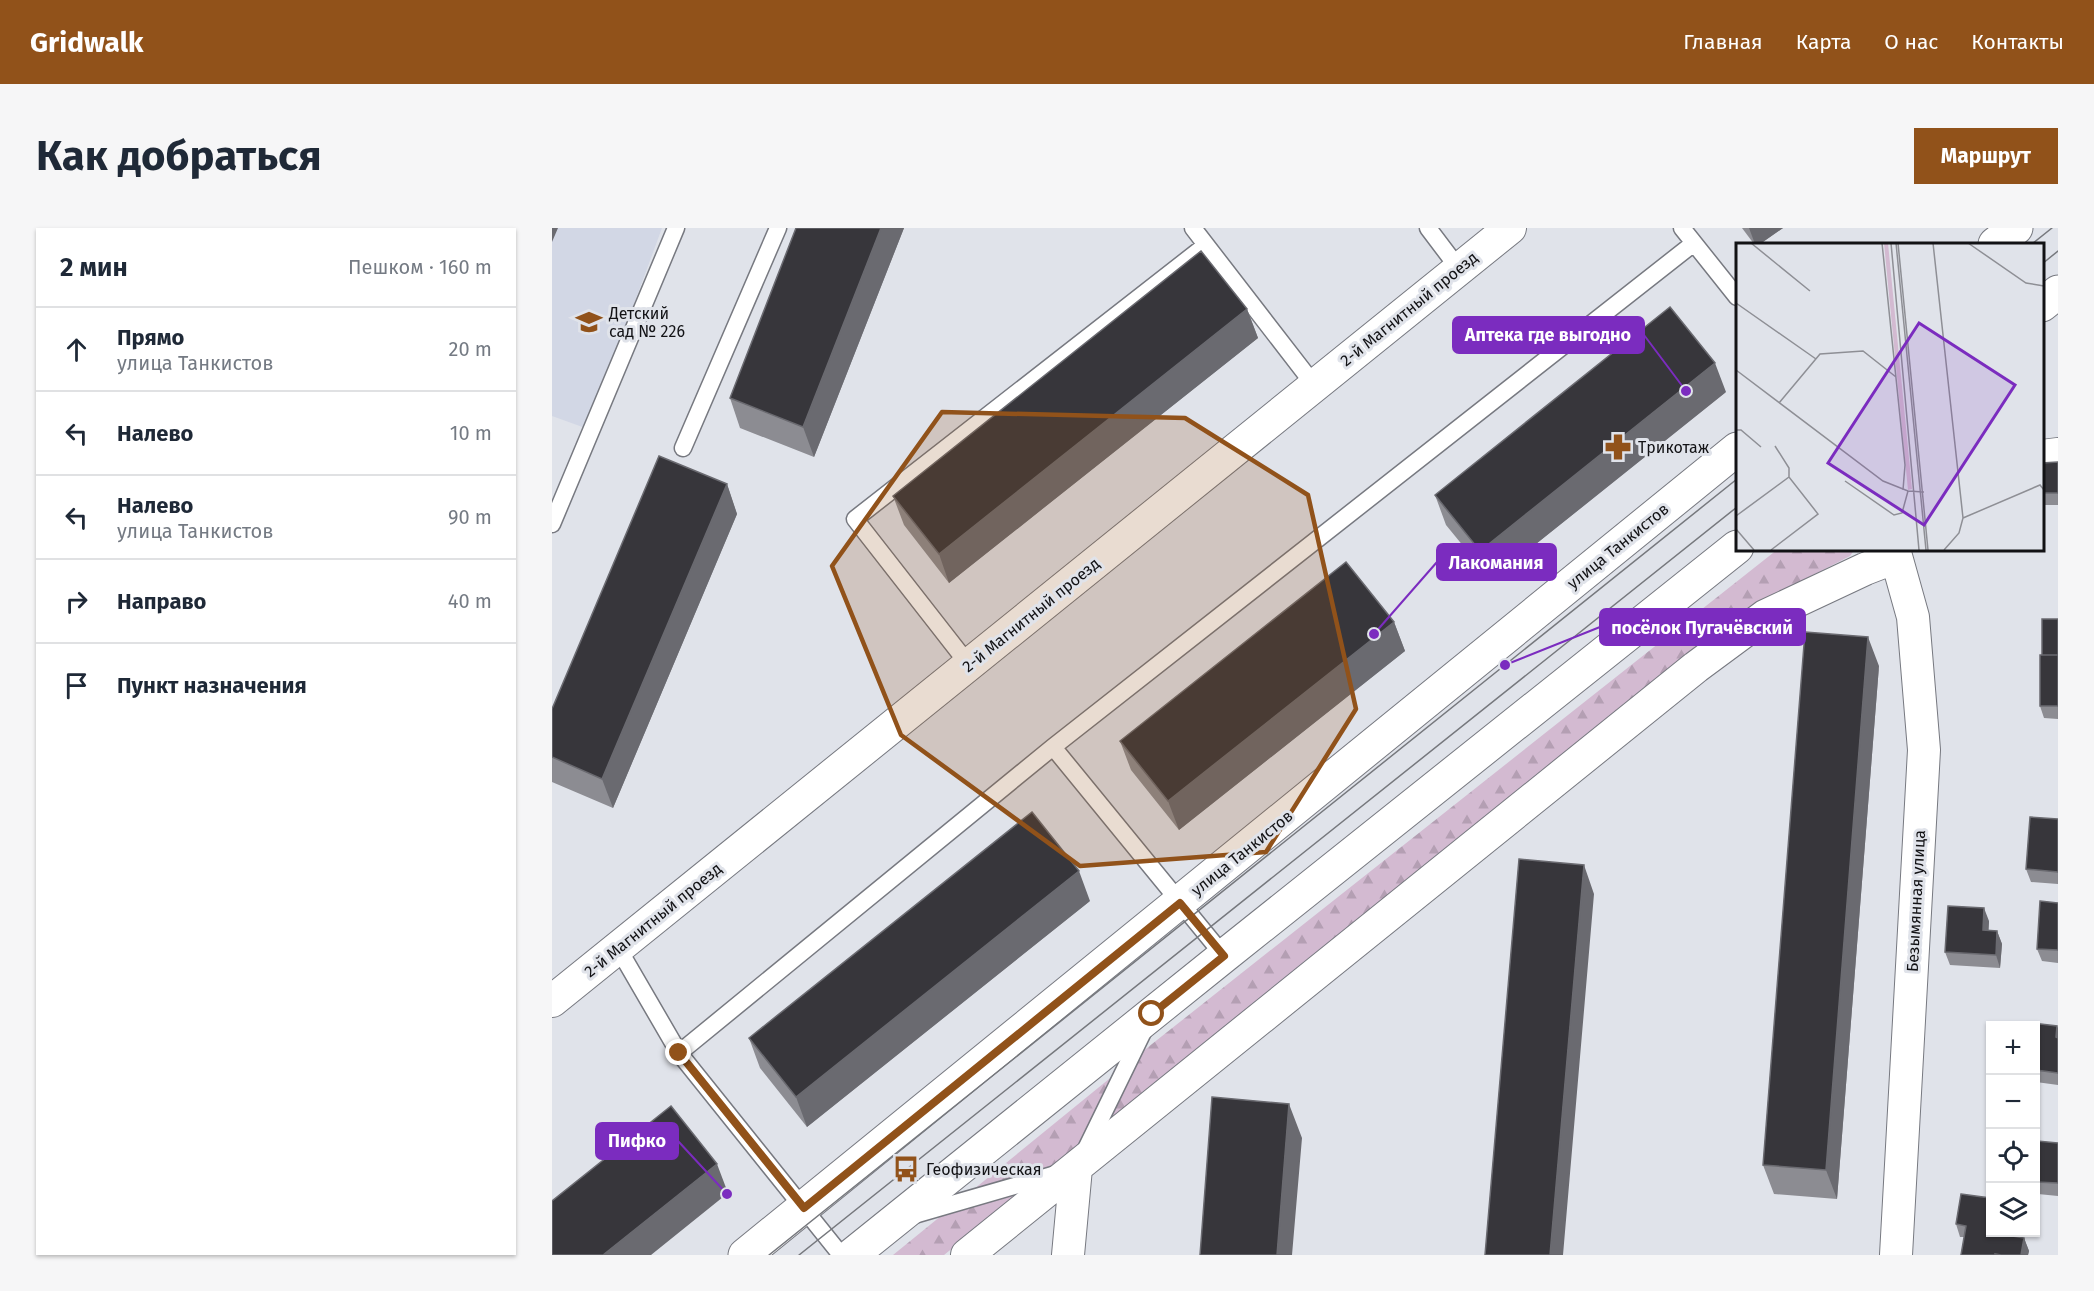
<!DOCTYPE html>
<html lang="ru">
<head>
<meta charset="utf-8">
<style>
	body { margin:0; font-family:"Fira Sans",sans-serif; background:#f6f6f7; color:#1f2937 }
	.controls { position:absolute; right:18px; bottom:18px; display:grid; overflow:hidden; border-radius:0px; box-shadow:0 2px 4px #0004 }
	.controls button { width:54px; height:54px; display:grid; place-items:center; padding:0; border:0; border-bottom:2px solid #e0e1e3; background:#fff; color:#1f2937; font:30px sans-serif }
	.stop { position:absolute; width:18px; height:18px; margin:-14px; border:4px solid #91521a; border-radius:50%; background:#fff }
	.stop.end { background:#91521a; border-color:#fff; box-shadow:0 2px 6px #0008 }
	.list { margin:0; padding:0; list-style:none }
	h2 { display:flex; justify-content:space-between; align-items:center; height:78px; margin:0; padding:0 24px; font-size:26px }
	h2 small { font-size:20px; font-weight:400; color:#747a83 }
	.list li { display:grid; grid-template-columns:39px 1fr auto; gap:18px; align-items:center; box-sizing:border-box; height:84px; padding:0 24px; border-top:2px solid #e0e1e3 }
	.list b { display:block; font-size:22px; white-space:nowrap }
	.list p { margin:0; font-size:20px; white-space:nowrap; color:#747a83 }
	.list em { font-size:20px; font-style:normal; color:#747a83 }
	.icon { flex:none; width:33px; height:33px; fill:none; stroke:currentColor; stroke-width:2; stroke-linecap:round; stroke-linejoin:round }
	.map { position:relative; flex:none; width:1506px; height:1027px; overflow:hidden; border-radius:0px }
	header { display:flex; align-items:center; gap:36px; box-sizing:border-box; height:84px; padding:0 30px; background:#91521a; color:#fff }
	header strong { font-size:28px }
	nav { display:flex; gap:33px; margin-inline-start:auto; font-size:21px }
	.intro { display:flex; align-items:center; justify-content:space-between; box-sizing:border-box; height:144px; padding:0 36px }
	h1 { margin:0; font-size:42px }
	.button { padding:15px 27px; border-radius:0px; background:#91521a; color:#fff; font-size:21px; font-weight:700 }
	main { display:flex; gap:36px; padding:0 36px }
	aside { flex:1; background:#fff; border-radius:0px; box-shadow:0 2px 4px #0004 }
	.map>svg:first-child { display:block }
</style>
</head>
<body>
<header>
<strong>Gridwalk</strong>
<nav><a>Главная</a><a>Карта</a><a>О нас</a><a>Контакты</a></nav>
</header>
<div class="intro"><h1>Как добраться</h1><a class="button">Маршрут</a></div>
<main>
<aside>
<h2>2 мин<small>Пешком · 160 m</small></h2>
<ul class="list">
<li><svg class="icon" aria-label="ahead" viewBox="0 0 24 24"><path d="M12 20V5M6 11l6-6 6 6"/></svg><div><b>Прямо</b><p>улица Танкистов</p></div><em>20 m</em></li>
<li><svg class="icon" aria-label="left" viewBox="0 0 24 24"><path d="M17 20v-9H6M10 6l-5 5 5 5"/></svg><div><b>Налево</b></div><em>10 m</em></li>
<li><svg class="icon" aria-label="left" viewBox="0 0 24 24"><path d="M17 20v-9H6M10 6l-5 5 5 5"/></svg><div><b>Налево</b><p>улица Танкистов</p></div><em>90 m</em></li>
<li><svg class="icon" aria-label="right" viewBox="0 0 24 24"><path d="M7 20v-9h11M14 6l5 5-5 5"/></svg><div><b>Направо</b></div><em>40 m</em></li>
<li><svg class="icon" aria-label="arrive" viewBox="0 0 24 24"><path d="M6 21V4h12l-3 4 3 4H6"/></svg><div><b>Пункт назначения</b></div></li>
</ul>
</aside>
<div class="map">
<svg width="1506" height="1027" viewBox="0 0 1506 1027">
	<defs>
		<pattern id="forest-firs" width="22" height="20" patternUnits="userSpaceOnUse" patternTransform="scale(1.5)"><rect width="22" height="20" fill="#d3bad1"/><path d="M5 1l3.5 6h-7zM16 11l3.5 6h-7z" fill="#b49fb3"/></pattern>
	</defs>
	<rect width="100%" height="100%" fill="#e0e3ea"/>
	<!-- built -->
	<path fill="#d2d7e5" d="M 0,0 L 110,0 L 36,201 L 0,188 Z"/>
	<!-- forest -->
	<path fill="url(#forest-firs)" d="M 1226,321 L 1303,321 L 1298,328 L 1205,376 L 1134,429 L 392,1027 L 341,1027 L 600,816 Z"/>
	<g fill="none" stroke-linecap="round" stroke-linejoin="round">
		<!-- service casing -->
		<g stroke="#777980" stroke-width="19">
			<path id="service" d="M 641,0 L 763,158
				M 876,0 L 907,41
				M 1130,0 L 1185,69
				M 131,220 L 226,0
				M 0,296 L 124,0
				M 417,437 L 303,291 L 654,17
				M 501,519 L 672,728
				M 66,720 L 127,825 L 289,1027
				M 127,825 L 501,519 L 1142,15
				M 532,925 L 592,802
				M 362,987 L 504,946"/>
		</g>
		<!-- minor casing -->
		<g stroke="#777980" stroke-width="34">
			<path id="minor" d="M 1490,228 L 1506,226
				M 1342,321 L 1361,389 L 1372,522 L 1344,1027
				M 0,773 L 958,0
				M 415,1027 L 1144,439 L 1213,388 L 1313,341 L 1344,329
				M 516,1027 L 524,940"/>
		</g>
		<!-- secondary casing -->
		<g stroke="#777980" stroke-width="35">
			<path id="secondary" d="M 1443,16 L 1464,0
				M 1490,77 L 1506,64
				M 193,1027 L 1185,221
				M 300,1027 L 672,728 L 1185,319"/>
		</g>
		<!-- service -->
		<use href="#service" stroke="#fff" stroke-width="16"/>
		<!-- minor -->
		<use href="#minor" stroke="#fff" stroke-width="32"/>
		<!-- secondary -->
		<use href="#secondary" stroke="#fff" stroke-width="33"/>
		<!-- tram -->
		<path stroke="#76787d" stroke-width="1.5" d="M 1480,16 L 1500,0
			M 1490,36 L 1506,23
			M 217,1027 L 1185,251
			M 247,1027 L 1185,279"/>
	</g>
	<!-- wall -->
	<path fill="#8c8c92" d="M 244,0 L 352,0 L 262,229 L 188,200 L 178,170 Z
		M 1190,0 L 1231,0 L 1208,16 L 1202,16 Z
		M 695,81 L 706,110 L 397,355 L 352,297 L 341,268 Z
		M 1174,164 L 939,352 L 894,297 L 883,267 Z
		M 1506,234 L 1506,277 L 1493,277 L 1490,267 L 1490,235 Z
		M 175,256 L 185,286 L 61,580 L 0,554 L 0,481 Z
		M 1506,391 L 1506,491 L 1492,490 L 1488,478 Z
		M 842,394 L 853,423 L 627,602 L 579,542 L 568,513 Z
		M 1327,438 L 1285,971 L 1222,966 L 1211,937 Z
		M 1506,591 L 1506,656 L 1479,654 L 1474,641 Z
		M 538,673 L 255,899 L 208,840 L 197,810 Z
		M 1506,675 L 1506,735 L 1490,733 L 1485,721 Z
		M 1437,693 L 1436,703 L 1445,703 L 1450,716 L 1448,740 L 1398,737 L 1393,724 Z
		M 1484,798 L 1506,800 L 1506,857 L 1484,854 Z
		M 1506,915 L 1506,968 L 1486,966 L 1484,958 L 1484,931 Z
		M 1409,966 L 1438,1005 L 1461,1005 L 1461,1008 L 1472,1010 L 1477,1023 L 1476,1027 L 1409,1027 L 1412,1009 L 1408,1009 L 1404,996 Z"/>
	<!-- shaded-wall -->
	<path fill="#6a6a70" d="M 0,0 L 6,0 L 0,14 Z
		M 329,0 L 352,0 L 262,229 L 251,199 Z
		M 1197,0 L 1231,0 L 1208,16 L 1203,16 Z
		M 695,81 L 706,110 L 397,355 L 387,326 Z
		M 1163,135 L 1174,164 L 939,352 L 928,323 Z
		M 175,256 L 185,286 L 61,580 L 50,551 Z
		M 842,394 L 853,423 L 627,602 L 616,573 Z
		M 1316,409 L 1327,438 L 1285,971 L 1274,942 Z
		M 1032,637 L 1042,666 L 1011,1027 L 998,1027 Z
		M 527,643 L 538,673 L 255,899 L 244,869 Z
		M 1432,680 L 1437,693 L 1436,715 L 1431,702 Z
		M 1445,703 L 1450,716 L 1448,740 L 1444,727 Z
		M 1505,798 L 1506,800 L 1506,816 L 1504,809 Z
		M 737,876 L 750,910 L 740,1027 L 725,1027 Z
		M 165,936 L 176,965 L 99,1027 L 51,1027 Z
		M 1455,1005 L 1461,1005 L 1459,1020 L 1454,1007 Z
		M 1472,1010 L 1477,1023 L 1476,1027 L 1469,1027 Z"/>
	<!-- building -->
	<path fill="#37363b" stroke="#6a6a70" stroke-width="1.5" d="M 244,0 L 329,0 L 251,199 L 178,170 Z
		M 649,23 L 695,81 L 387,326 L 341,268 Z
		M 1118,79 L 1163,135 L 928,323 L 883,267 Z
		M 107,228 L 175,256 L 50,551 L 0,529 L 0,481 Z
		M 1506,234 L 1506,265 L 1490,265 L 1490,235 Z
		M 794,334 L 842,394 L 616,573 L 568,513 Z
		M 1490,391 L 1506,391 L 1506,427 L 1490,427 Z
		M 1253,404 L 1316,409 L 1274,942 L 1211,937 Z
		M 1488,427 L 1506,427 L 1506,478 L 1488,478 Z
		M 480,584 L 527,643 L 244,869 L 197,810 Z
		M 1478,589 L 1506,591 L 1506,644 L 1474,641 Z
		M 967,631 L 1032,637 L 998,1027 L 933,1027 Z
		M 1488,673 L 1506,675 L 1506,722 L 1485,721 Z
		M 1396,678 L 1432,680 L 1431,702 L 1445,703 L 1444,727 L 1393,724 Z
		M 1471,794 L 1505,798 L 1504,809 L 1506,810 L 1506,845 L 1484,842 L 1484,798 L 1471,798 Z
		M 660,869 L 737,876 L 725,1027 L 648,1027 Z
		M 119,878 L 165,936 L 51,1027 L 0,1027 L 0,973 Z
		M 1485,913 L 1506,915 L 1506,955 L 1484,954 L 1484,931 Z
		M 1409,966 L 1438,970 L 1438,1005 L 1455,1005 L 1454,1007 L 1472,1010 L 1469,1027 L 1449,1027 L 1443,1026 L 1443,1027 L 1409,1027 L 1414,998 L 1404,996 Z"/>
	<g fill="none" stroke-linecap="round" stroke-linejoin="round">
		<!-- route -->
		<path stroke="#91521a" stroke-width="8" d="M 127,825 L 252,980 L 628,675 L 672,728 L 600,786"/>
	</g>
	<!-- marked area -->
	<path fill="#91521a" fill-opacity="0.2" stroke="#91521a" stroke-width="4.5" stroke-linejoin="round" d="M 390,184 L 633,190 L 756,267 L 804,481 L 714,624 L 528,638 L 349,507 L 280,338 Z"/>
	<!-- icons -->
	<defs>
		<g id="school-bare" transform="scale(2.07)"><path d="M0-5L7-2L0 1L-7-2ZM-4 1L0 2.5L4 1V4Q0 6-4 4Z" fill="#91521a" stroke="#e0e3ea" stroke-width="2.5" paint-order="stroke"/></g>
		<g id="pharmacy-bare" transform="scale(2.07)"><path d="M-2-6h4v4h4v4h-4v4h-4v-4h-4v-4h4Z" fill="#91521a" stroke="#e0e3ea" stroke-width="2.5" paint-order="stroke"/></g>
		<g id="bus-bare" transform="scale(2.07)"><path d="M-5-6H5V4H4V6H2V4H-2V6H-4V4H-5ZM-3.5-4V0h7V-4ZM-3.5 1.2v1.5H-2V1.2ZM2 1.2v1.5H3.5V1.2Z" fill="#91521a" stroke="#e0e3ea" stroke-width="2.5" paint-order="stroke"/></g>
	</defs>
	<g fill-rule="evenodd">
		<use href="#school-bare" x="37" y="94"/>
		<use href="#pharmacy-bare" x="1066" y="219"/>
		<use href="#bus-bare" x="354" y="941"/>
	</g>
	<g text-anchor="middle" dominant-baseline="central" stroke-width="6" stroke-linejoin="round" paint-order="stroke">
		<!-- street labels -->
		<g font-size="16" fill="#121215" stroke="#e0e3ea">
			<text transform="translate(857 81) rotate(-39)">2-й Магнитный проезд</text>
			<text transform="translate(1066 318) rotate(-39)">улица Танкистов</text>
			<text transform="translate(479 387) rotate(-39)">2-й Магнитный проезд</text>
			<text transform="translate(690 625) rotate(-39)">улица Танкистов</text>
			<text transform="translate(1364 673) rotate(-87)">Безымянная улица</text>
			<text transform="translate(101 692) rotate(-39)">2-й Магнитный проезд</text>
		</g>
		<!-- poi labels -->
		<g font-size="16" fill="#121215" stroke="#e0e3ea" text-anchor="start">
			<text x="57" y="85">Детский<tspan x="57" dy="18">сад № 226</tspan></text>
			<text x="1086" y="219">Трикотаж</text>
			<text x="374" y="941">Геофизическая</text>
		</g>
	</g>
	<!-- overview -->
	<g transform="translate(1184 15)">
		<rect width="308" height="308" fill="#e0e3ea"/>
		<path d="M 148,0 L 152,0 L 176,246 L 172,247 Z" fill="#d3bad1"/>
		<path fill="none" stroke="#8e8f95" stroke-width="1.5" d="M 15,0 L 74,48M 146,0 L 169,222 L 167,247M 155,0 L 183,307M 160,0 L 190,307M 162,0 L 192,307M 197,0 L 227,275 L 223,290 L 208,307M 232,0 L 290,40 L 308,43M 0,60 L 80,116M 0,127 L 147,238 L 172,248 L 188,249M 43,160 L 84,111 L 127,108 L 160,134M 0,187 L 5,187 L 25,204M 39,203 L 53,225 L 53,234M 109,238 L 158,272 L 166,270 L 172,248M 0,273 L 53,234 L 82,271 L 35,307M 227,275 L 304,242 L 308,247M 0,286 L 18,307"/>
		<path fill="#7b2cbf" fill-opacity="0.15" stroke="#7b2cbf" stroke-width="3" d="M 183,80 L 279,142 L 188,282 L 92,220 Z"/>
		<rect width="308" height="308" fill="none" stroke="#121215" stroke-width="3"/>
	</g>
	<!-- callouts -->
	<path fill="none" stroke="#7b2cbf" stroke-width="2" d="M1134 163L1092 107M822 406L885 334M953 437L1048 399M175 966L126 913"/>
	<g fill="#7b2cbf" stroke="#e0e3ea" stroke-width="2">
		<circle cx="1134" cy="163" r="6"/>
		<circle cx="822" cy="406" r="6"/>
		<circle cx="953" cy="437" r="6"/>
		<circle cx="175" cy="966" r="6"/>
	</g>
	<g fill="#7b2cbf" stroke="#7b2cbf" stroke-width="2">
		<rect x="901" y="89" width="191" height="36" rx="6"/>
		<rect x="885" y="316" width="119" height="36" rx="6"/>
		<rect x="1048" y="381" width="205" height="36" rx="6"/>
		<rect x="44" y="895" width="82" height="36" rx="6"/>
	</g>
	<g font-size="18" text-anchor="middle" font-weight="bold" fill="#fff">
		<text x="996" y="113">Аптека где выгодно</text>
		<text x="944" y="341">Лакомания</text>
		<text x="1150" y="406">посёлок Пугачёвский</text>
		<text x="85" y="919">Пифко</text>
	</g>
</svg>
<div class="controls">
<button>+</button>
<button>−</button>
<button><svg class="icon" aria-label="locate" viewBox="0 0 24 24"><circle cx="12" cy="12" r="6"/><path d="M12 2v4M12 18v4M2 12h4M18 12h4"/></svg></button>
<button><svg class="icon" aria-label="layers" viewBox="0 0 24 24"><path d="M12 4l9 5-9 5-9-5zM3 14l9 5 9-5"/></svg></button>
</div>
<div class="stop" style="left:600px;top:786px"></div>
<div class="stop end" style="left:127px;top:825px"></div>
</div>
</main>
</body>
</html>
